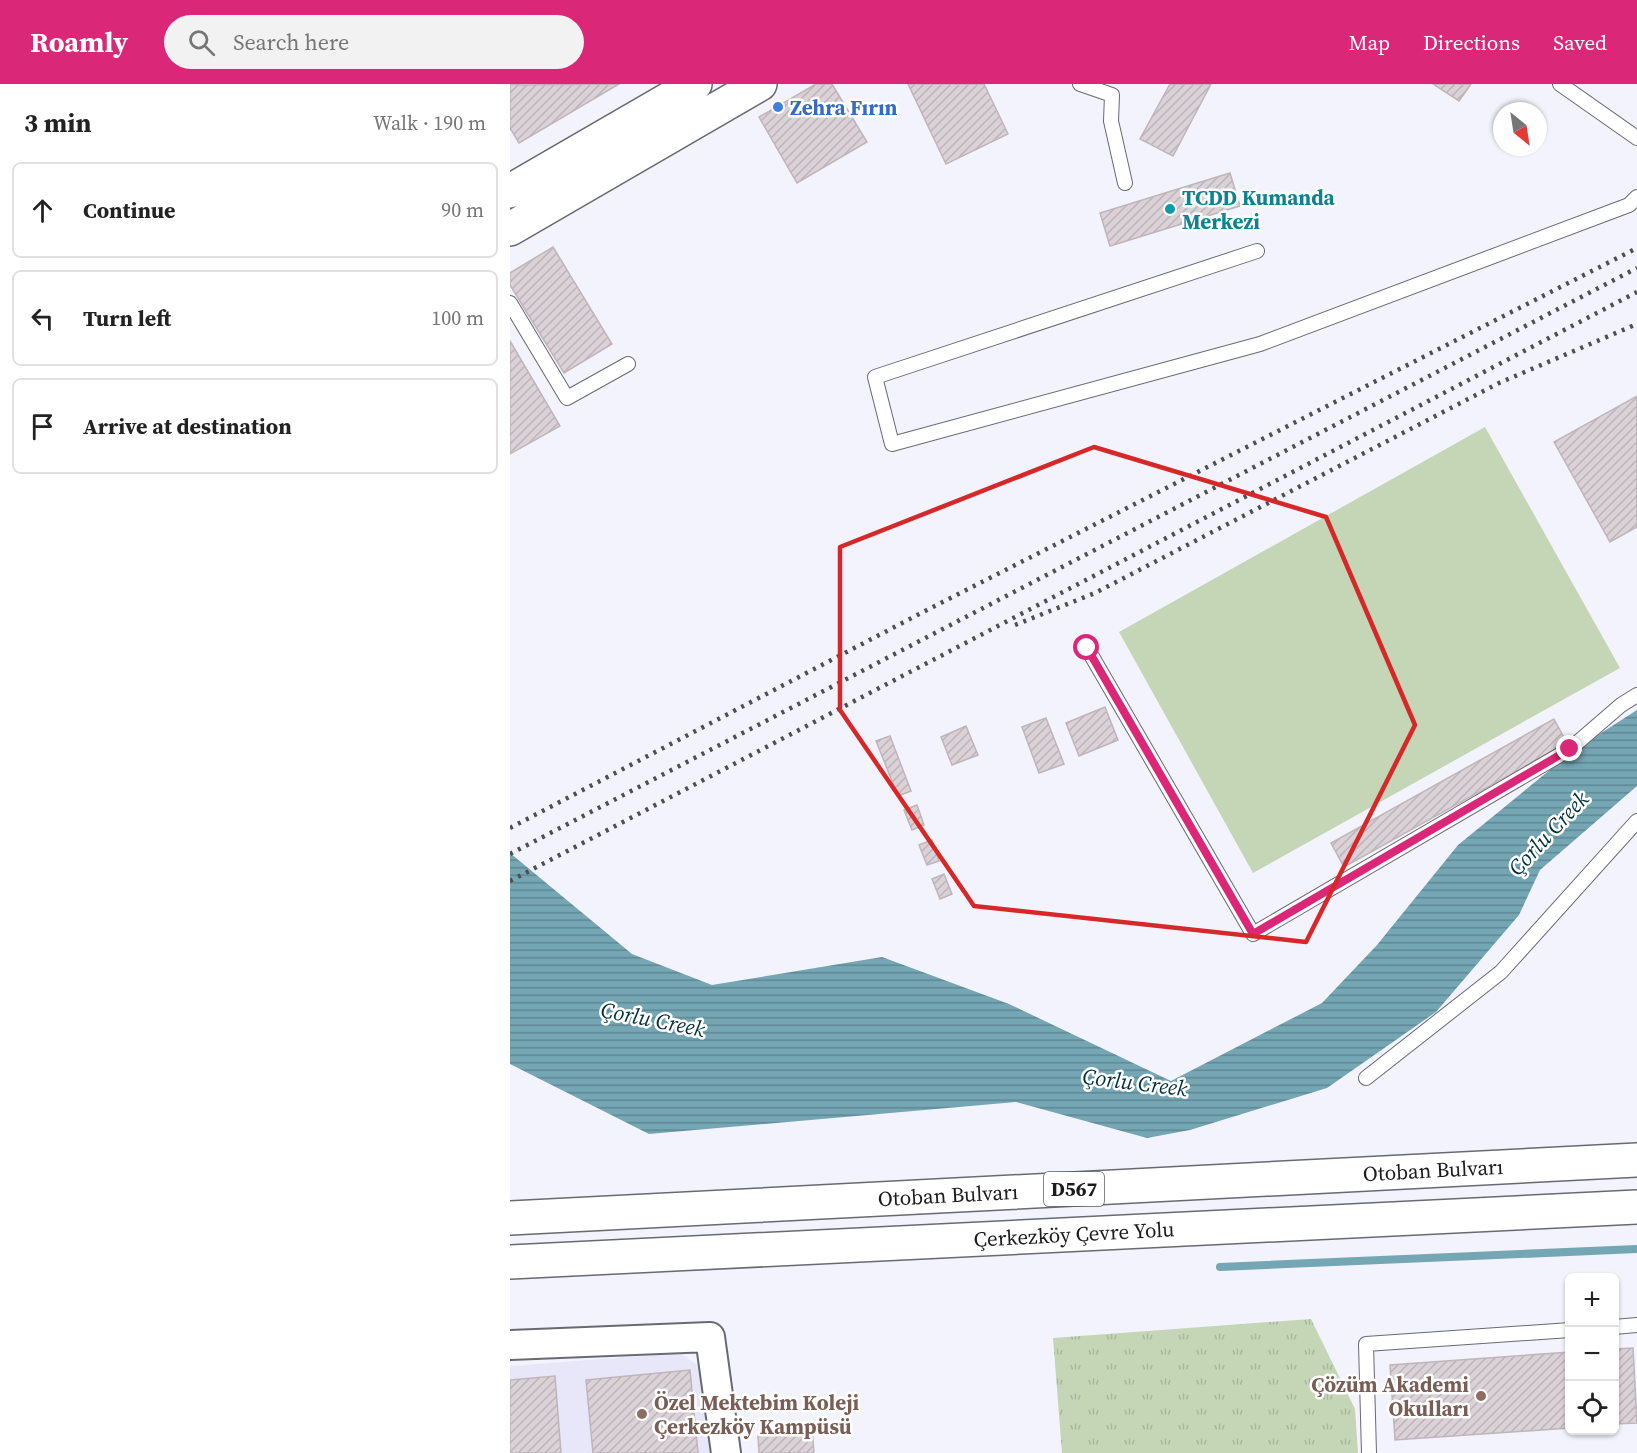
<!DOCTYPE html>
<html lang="en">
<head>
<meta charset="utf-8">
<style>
	body { margin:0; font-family:"Source Serif 4",serif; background:#f2f2f2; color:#222 }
	.controls { position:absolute; right:18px; bottom:18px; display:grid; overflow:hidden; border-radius:9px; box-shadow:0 2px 4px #0004 }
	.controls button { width:54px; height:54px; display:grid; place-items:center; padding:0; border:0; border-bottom:2px solid #e0e0e0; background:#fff; color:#222; font:30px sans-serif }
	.compass { position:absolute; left:983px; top:18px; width:54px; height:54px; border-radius:50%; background:#fff; box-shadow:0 2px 4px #0004; rotate:150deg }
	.stop { position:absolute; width:18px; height:18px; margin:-14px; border:4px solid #db2777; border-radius:50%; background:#fff }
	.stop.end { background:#db2777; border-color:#fff; box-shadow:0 2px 6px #0008 }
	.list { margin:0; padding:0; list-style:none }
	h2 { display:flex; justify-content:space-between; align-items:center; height:78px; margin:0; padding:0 24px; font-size:26px }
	h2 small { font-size:20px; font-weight:400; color:#767676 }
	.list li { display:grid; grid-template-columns:39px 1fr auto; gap:18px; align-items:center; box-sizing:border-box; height:96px; margin:0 12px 12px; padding:0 12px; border:2px solid #e0e0e0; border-radius:9px }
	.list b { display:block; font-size:22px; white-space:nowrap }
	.list em { font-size:20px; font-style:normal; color:#767676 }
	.icon { flex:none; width:33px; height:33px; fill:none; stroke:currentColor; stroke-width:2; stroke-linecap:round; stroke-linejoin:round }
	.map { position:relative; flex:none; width:1127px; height:1369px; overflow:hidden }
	header { display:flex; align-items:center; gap:36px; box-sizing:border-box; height:84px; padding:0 30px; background:#db2777; color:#fff }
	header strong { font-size:28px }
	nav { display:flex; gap:33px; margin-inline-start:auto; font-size:21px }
	.search { width:420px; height:54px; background:#f2f2f2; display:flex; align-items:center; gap:15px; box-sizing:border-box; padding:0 21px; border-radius:33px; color:#767676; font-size:22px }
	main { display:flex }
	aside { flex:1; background:#fff }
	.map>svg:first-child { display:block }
</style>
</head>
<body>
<header>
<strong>Roamly</strong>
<div class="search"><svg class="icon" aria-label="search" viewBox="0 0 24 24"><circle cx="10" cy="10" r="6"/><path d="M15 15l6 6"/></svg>Search here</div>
<nav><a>Map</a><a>Directions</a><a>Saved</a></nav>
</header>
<main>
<aside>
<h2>3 min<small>Walk · 190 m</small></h2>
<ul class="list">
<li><svg class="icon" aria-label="ahead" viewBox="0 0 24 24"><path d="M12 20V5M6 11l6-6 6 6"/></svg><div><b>Continue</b></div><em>90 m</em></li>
<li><svg class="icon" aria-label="left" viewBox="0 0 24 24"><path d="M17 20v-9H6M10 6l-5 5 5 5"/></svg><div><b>Turn left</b></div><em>100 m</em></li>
<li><svg class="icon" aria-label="arrive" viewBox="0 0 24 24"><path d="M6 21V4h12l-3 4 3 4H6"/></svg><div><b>Arrive at destination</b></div></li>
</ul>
</aside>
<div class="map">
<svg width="1127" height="1369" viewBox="0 0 1127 1369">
	<defs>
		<pattern id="grass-tufts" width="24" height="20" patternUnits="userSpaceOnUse" patternTransform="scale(1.5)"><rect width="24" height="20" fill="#c5d6b7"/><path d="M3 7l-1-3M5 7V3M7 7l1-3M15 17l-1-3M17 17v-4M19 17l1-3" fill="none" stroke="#a9b79d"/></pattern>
		<pattern id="water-rules" width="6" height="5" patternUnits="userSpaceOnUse" patternTransform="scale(1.5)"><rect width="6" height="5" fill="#75a6b4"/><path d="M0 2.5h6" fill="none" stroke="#5f8692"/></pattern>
		<pattern id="building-hatch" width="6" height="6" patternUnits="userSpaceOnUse" patternTransform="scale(1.5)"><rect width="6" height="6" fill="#dbd2d7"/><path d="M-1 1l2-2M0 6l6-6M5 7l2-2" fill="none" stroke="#bbb4b8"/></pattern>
	</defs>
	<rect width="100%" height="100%" fill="#f3f3fd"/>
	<!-- built -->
	<path fill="#e7e7f9" d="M 170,1269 L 201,1290 L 209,1369 L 0,1369 L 0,1282 Z"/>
	<!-- grass -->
	<path fill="url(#grass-tufts)" d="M 801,1235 L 845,1325 L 848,1369 L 552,1369 L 543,1254 Z"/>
	<!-- park -->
	<path fill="#c5d6b7" d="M 975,343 L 1110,584 L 743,789 L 609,548 Z"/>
	<!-- water -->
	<path fill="url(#water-rules)" d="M 1127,626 L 1127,702 L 1030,786 L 1009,831 L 926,928 L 817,1004 L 680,1046 L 637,1054 L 506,1018 L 139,1050 L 0,980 L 0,769 L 122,870 L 202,901 L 372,873 L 499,920 L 661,997 L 812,919 L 867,861 L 948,761 L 1063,667 Z"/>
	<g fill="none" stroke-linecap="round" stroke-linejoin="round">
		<!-- stream -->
		<path stroke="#75a6b4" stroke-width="8" d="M 710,1183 L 1127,1165"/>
	</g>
	<!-- building -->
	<path fill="url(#building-hatch)" stroke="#bfb5bb" stroke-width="1.5" d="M 0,0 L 11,1 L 109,0 L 9,59 L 0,44 Z
		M 306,0 L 322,0 L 357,58 L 287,99 L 249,33 Z
		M 398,0 L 474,0 L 498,50 L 436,80 Z
		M 660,0 L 701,0 L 663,72 L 630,55 Z
		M 923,0 L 961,0 L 949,17 Z
		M 720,89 L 730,122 L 600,162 L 590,129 Z
		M 43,163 L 102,260 L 54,289 L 0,201 L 0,189 Z
		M 0,257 L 50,342 L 0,370 Z
		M 1127,312 L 1127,443 L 1100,458 L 1044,358 Z
		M 595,623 L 608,656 L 569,672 L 556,639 Z
		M 536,634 L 554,680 L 529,689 L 512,643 Z
		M 1044,635 L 1057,659 L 834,783 L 821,759 Z
		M 456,642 L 468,671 L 442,681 L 431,653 Z
		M 380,652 L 401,707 L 388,712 L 366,657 Z
		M 407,721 L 414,741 L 402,746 L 394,726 Z
		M 422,756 L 429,777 L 417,781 L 409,761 Z
		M 434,790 L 442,810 L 430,815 L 422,795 Z
		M 1123,1264 L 1127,1339 L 1104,1340 L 1104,1265 Z
		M 1060,1268 L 1060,1344 L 885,1356 L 880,1281 Z
		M 180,1286 L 188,1369 L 83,1369 L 76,1296 Z
		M 45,1292 L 51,1369 L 0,1369 L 0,1296 Z
		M 302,1344 L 304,1369 L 249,1369 L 248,1352 L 277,1350 L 277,1346 Z"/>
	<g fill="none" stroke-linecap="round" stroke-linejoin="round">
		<!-- service casing -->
		<g stroke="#696971" stroke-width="16">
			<path id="service" d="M 570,0 L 602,11 L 601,37 L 615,99
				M 1050,0 L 1127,54
				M 747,167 L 365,293 L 382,360 L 750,260 L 1119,121 L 1127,113
				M 0,219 L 57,314 L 118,280
				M 577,564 L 743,850 L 1060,665 L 1111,621 L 1127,611
				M 856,994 L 991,888 L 1127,737
				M 1104,1243 L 1127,1241
				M 859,1369 L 856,1260 L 1060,1246"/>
		</g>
		<!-- minor casing -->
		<g stroke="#696971" stroke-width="32">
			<path id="minor" d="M 0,1261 L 200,1253 L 216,1369"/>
		</g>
		<!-- secondary casing -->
		<g stroke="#696971" stroke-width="36">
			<path id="secondary" d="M 0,107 L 185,0
				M 0,145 L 250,0"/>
		</g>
		<!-- trunk casing -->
		<g stroke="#696971" stroke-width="36">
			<path id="trunk" d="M 0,1134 L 1127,1076
				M 0,1178 L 1127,1123"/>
		</g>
		<!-- service -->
		<use href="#service" stroke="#fff" stroke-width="14"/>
		<!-- minor -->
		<use href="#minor" stroke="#fff" stroke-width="28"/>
		<!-- secondary -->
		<use href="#secondary" stroke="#fff" stroke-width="33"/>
		<!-- trunk -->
		<use href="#trunk" stroke="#fff" stroke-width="33"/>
		<!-- rail -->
		<path stroke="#4e4e53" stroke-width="4.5" stroke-dasharray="3 6" stroke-linecap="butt" d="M 505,541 L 585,509 L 989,299 L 1127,240
			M 0,744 L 417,526 L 1127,164
			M 0,770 L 1127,184
			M 0,797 L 1127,208"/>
	</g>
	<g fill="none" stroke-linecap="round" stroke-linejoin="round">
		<!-- route -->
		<path stroke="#db2777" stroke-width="8" d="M 577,564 L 743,850 L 1060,665"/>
	</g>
	<!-- marked area -->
	<path fill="none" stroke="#d62828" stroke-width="4.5" stroke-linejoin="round" d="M 584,363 L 816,433 L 905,641 L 796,858 L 464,822 L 330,626 L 330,463 Z"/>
	<!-- markers -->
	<circle fill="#3f7fe0" stroke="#fff" stroke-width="2" cx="268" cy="23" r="6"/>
	<circle fill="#0f9aa8" stroke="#fff" stroke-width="2" cx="660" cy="125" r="6"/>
	<g fill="#8d6e63" stroke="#fff" stroke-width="2">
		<circle cx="971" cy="1312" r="6"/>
		<circle cx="132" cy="1330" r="6"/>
	</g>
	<g text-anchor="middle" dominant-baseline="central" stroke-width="5" stroke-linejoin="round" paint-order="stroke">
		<!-- shield labels -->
		<rect fill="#fff" stroke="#5f5f62" stroke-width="1.5" x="534" y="1088" width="60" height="34" rx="4.5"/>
		<g font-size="20" font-weight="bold" fill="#1b1b1e">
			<text x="564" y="1105">D567</text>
		</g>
		<!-- shop labels -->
		<g font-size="21" font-weight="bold" fill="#366cbe" stroke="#fff" text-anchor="start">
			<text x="280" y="23">Zehra Fırın</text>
		</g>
		<!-- culture labels -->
		<g font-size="21" font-weight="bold" fill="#0d838f" stroke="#fff" text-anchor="start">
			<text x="672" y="113">TCDD Kumanda<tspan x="672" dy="24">Merkezi</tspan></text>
		</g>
		<!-- street labels -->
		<g font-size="21" fill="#1b1b1e" stroke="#fff">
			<text transform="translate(923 1086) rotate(-3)">Otoban Bulvarı</text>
			<text transform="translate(438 1111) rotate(-3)">Otoban Bulvarı</text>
			<text transform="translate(564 1150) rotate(-3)">Çerkezköy Çevre Yolu</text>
		</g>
		<!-- education labels -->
		<g font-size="21" font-weight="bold" fill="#785e54" stroke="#fff" text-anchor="end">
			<text x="959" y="1300">Çözüm Akademi<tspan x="959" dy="24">Okulları</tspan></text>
			<text x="144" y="1318" text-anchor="start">Özel Mektebim Koleji<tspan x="144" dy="24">Çerkezköy Kampüsü</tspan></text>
		</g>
		<!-- water labels -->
		<g font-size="22" font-style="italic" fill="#00303b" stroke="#fff">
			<text transform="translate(1038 749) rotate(-47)">Çorlu Creek</text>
			<text transform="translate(143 935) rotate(11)">Çorlu Creek</text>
			<text transform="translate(625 998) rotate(7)">Çorlu Creek</text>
		</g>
	</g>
</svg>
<div class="controls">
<button>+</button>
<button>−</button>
<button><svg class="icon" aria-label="locate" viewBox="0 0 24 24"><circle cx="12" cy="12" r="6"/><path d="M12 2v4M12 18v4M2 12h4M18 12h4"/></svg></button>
</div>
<svg class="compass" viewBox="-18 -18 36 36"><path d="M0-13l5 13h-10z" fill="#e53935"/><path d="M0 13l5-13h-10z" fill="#767676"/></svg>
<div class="stop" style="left:577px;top:564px"></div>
<div class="stop end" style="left:1060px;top:665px"></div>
</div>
</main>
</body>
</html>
